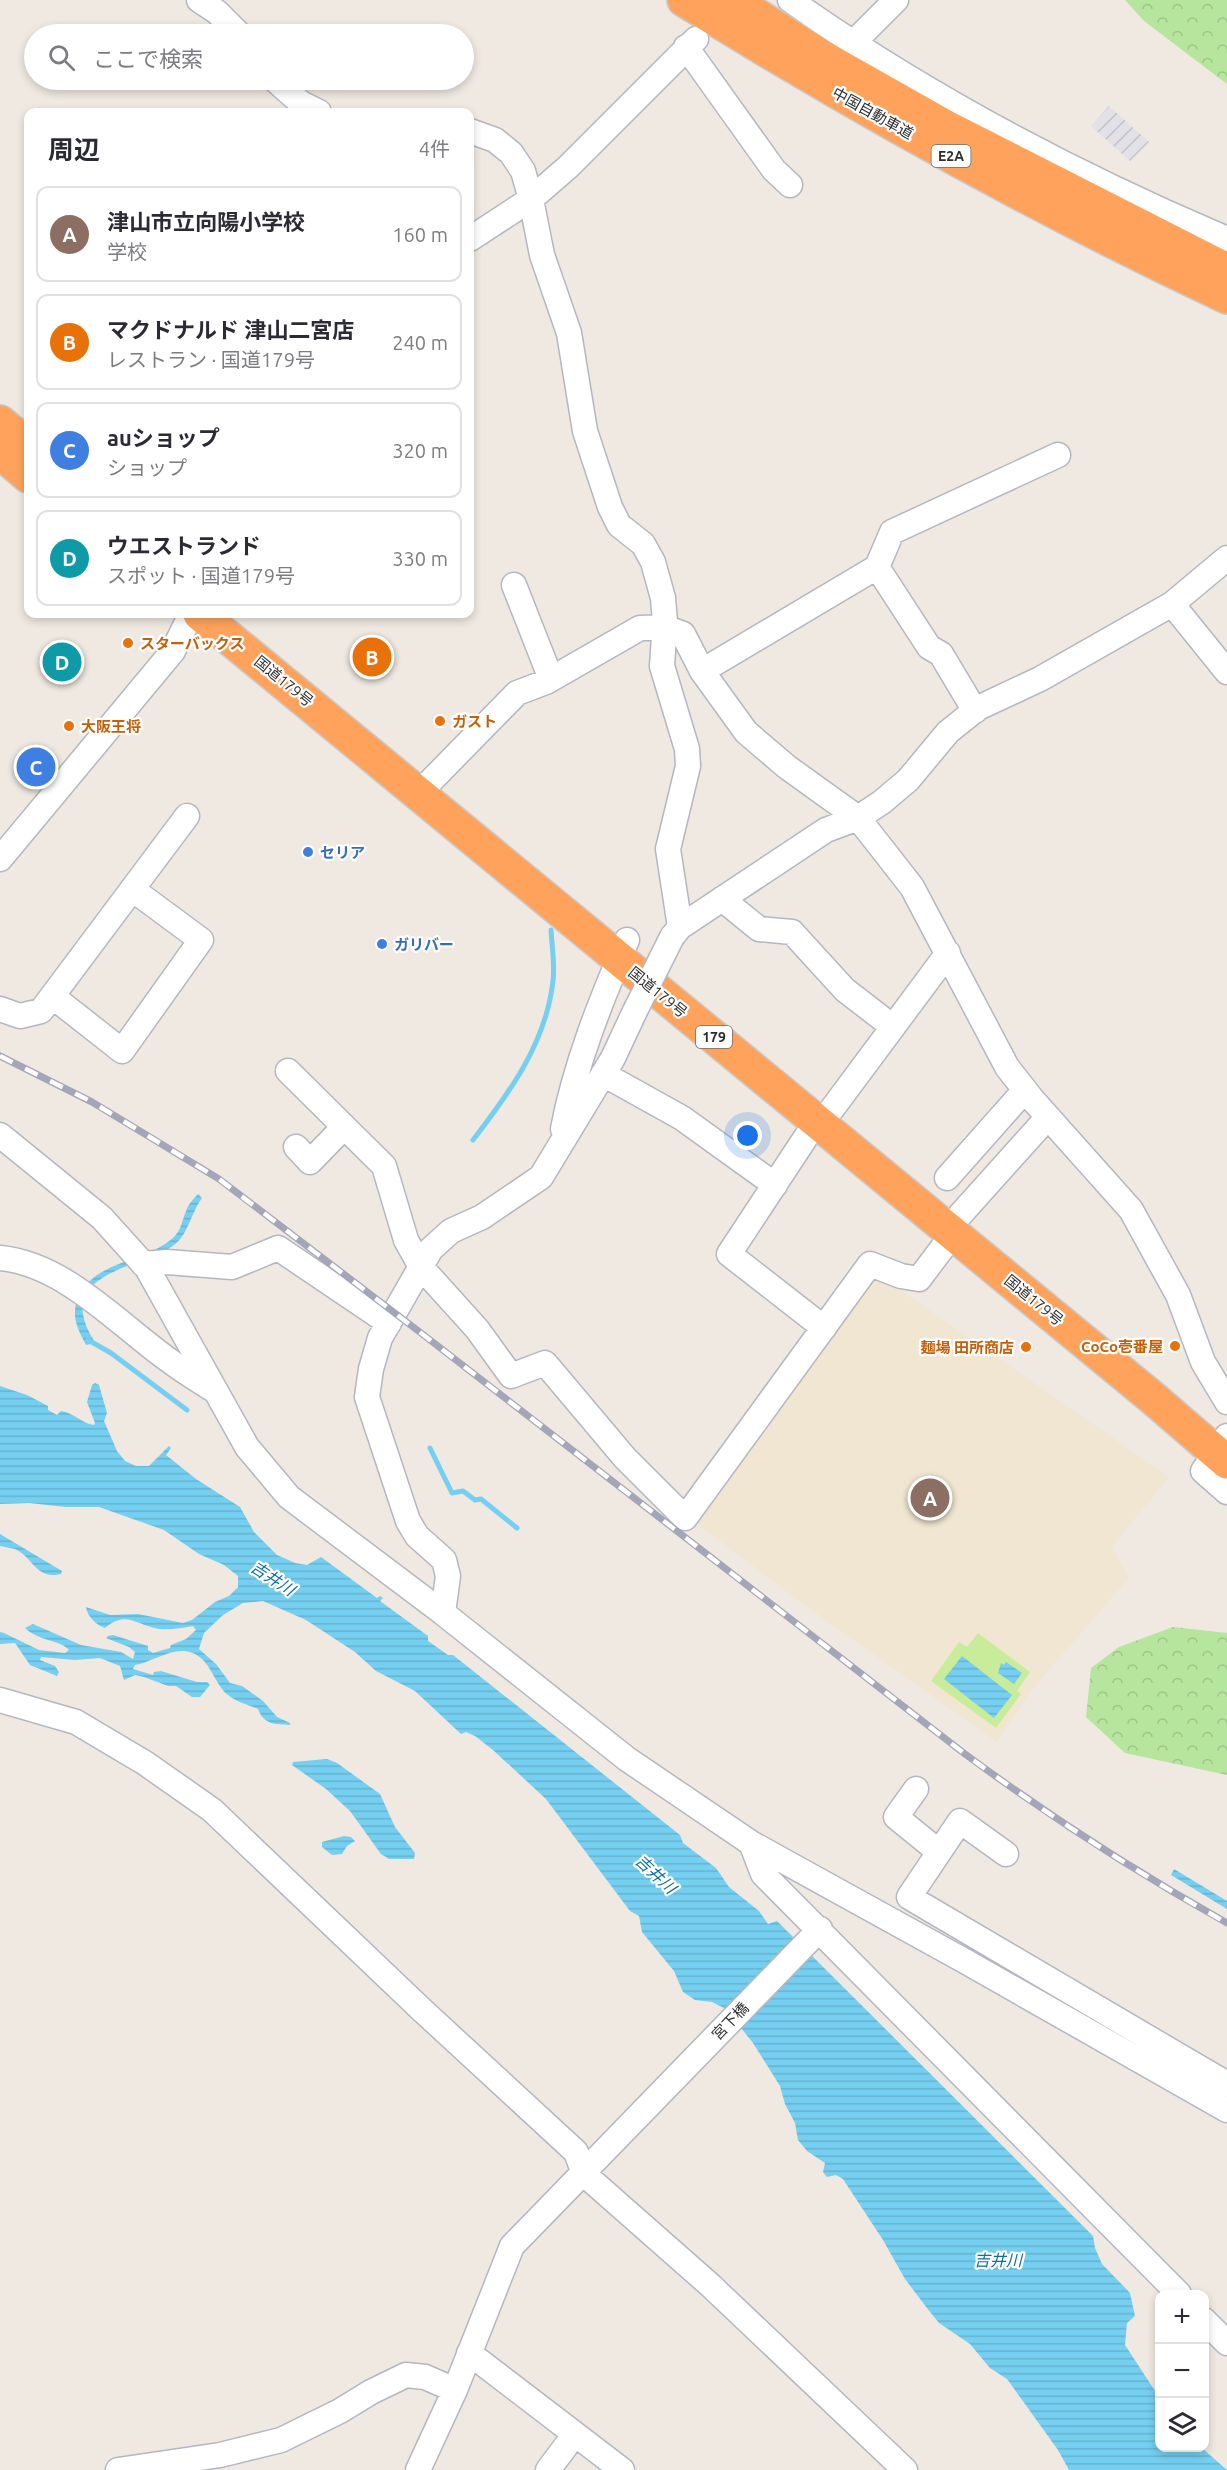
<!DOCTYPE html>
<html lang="ja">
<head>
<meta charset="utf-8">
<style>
	body { margin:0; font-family:Ubuntu,"Noto Sans JP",sans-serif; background:#f7f7f7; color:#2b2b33 }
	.controls { position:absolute; right:18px; bottom:18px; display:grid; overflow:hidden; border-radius:12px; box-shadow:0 3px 9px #0003 }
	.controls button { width:54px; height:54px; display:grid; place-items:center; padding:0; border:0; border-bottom:2px solid #e1e1e2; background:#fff; color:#2b2b33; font:30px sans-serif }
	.you { position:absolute; left:748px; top:1136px; width:21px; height:21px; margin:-15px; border:4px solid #fff; border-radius:50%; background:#1a73e8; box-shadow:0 0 0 9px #1a73e833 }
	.badge { display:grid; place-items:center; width:39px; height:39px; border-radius:50%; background:#b45309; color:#fff; font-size:20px; font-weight:700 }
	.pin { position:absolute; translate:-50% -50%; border:3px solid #fff; box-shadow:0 2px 6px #0006 }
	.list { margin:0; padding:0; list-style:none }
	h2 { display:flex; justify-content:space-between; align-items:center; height:78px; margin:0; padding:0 24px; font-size:26px }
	h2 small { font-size:20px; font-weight:400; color:#7c7c81 }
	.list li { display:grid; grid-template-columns:39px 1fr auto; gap:18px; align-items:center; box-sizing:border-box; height:96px; margin:0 12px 12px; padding:0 12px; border:2px solid #e1e1e2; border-radius:12px }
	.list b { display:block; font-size:22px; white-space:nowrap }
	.list p { margin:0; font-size:20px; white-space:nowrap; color:#7c7c81 }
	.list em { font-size:20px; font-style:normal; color:#7c7c81 }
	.icon { flex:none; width:33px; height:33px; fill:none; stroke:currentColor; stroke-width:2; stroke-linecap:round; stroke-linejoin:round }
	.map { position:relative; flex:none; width:1227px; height:2470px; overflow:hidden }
	.search { position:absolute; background:#fff; box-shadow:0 3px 9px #0003; left:24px; top:24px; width:450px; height:66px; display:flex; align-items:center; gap:15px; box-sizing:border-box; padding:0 21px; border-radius:33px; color:#7c7c81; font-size:22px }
	.panel { position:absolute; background:#fff; box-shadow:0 3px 9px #0003; left:24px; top:108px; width:450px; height:510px; border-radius:12px }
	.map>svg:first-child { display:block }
</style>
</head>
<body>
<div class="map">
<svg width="1227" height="2470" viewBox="0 0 1227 2470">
	<defs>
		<pattern id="industrial-furrows" width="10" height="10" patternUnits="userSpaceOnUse" patternTransform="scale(1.5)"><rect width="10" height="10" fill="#e3e1e8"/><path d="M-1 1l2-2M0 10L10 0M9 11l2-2" fill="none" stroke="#c3c1c7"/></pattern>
		<pattern id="forest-crowns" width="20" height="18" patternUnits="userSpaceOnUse" patternTransform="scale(1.5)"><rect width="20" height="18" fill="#b6e59e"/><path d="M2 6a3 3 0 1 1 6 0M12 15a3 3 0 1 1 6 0" fill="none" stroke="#9dc588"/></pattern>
		<pattern id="water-rules" width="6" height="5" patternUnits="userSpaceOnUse" patternTransform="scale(1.5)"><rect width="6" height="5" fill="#75cff0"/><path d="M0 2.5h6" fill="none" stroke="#66b2ce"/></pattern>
	</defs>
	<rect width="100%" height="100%" fill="#efe9e1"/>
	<!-- industrial -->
	<path fill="url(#industrial-furrows)" d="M 1109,106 L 1149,142 L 1130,161 L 1091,126 Z"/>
	<!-- education -->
	<path fill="#f0e6d1" d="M 879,1275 L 1169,1477 L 1112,1547 L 1129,1578 L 1036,1685 L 997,1742 L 803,1604 L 692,1520 Z"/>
	<!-- forest -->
	<path fill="url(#forest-crowns)" d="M 1125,0 L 1227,0 L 1227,84 L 1144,21 Z
		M 1173,1627 L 1227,1633 L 1227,1775 L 1125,1753 L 1086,1717 L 1091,1668 L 1119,1647 Z"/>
	<!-- pitch -->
	<path fill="#c9ec9a" d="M 978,1633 L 1030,1672 L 1017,1691 L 1021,1694 L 996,1728 L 931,1681 L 959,1642 L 967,1647 Z"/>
	<!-- water -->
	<path fill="url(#water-rules)" d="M 198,1194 L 202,1198 C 191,1213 188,1235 174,1245 C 146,1266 68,1271 85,1322 C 87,1330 92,1336 95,1343 L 86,1345 C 77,1328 71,1316 78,1298 C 94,1260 145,1263 173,1238 C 182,1230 182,1219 187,1209 C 189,1203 194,1199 198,1194 Z
		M 95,1383 L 99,1385 L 107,1413 L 104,1421 L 117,1451 L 125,1461 L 136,1466 L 149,1466 L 169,1446 L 171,1448 L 166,1455 L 196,1479 L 240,1507 L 254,1532 L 277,1555 L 295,1563 L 307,1565 L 321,1557 L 377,1598 L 380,1596 L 383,1598 L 380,1601 L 428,1636 L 428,1641 L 448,1655 L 453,1655 L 680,1835 L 683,1843 L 716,1868 L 729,1887 L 759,1911 L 768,1924 L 777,1921 L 1093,2236 L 1095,2248 L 1102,2264 L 1130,2293 L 1135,2316 L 1127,2323 L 1125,2345 L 1159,2397 L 1160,2448 L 1202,2448 L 1227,2470 L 1069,2470 L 1058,2450 L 1007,2379 L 990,2368 L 970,2344 L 939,2323 L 927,2308 L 905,2279 L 883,2240 L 843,2179 L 836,2175 L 827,2177 L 823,2172 L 825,2163 L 807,2151 L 798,2140 L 795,2123 L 785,2104 L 780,2086 L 753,2043 L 726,2009 L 712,2002 L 695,2000 L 683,1992 L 674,1971 L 642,1932 L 639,1916 L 630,1911 L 546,1799 L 493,1750 L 475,1736 L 466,1732 L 461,1734 L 415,1691 L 376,1671 L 355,1652 L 306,1620 L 263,1601 L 243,1603 L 223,1615 L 204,1633 L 199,1649 L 216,1664 L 230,1683 L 242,1686 L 263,1701 L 277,1717 L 290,1723 L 290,1725 C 275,1724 264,1725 258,1709 C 249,1705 236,1702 228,1695 C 212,1682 210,1653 184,1651 C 168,1650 151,1662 135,1665 L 133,1669 L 153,1675 L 154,1672 L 161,1671 L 197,1682 L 207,1682 L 210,1685 L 200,1697 L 192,1697 L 176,1686 L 168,1686 L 144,1677 L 135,1675 L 124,1680 L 120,1666 L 100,1658 L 75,1660 L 41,1657 L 40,1660 L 55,1666 L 59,1672 L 57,1676 L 30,1665 L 15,1643 L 0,1644 L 0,1632 L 4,1633 L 39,1650 L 65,1653 L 69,1650 C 59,1639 40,1642 25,1628 L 33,1624 L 81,1645 L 121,1652 L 133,1659 L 135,1652 L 129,1647 L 106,1638 L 108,1636 L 113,1635 L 148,1646 L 148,1650 L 153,1653 L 170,1648 L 171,1645 L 186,1639 L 196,1630 L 193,1626 C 182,1628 170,1630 159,1629 C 135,1625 127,1610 105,1628 C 96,1625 87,1616 86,1607 L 110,1615 L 138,1614 L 183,1623 L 192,1620 L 215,1602 L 229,1596 L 238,1587 L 238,1576 L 224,1565 L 199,1554 L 164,1530 L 99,1507 L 66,1507 L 29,1503 L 0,1504 L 0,1386 L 27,1395 L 48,1406 L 48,1410 L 57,1415 L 61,1411 C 74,1413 81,1423 94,1425 L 95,1423 L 87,1402 L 92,1385 Z
		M 0,1534 L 62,1571 L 61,1574 C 36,1580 33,1557 15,1549 C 10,1548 5,1547 0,1546 Z
		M 962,1656 L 1012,1695 L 994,1718 L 944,1679 Z
		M 1006,1662 L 1022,1673 L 1014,1684 L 998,1673 L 1001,1663 L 1004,1665 Z
		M 327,1759 L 337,1763 L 380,1794 L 395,1827 L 415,1853 L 414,1859 L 389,1859 L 381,1854 L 350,1811 L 326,1789 L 292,1765 L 293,1762 Z
		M 344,1836 L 351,1837 L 355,1841 L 347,1846 L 342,1854 L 332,1855 L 322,1847 L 322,1842 Z
		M 1174,1869 L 1227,1901 L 1227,1909 L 1171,1875 Z"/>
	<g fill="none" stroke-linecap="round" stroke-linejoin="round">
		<!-- stream -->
		<path stroke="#75cff0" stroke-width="5" d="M 473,1140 C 510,1092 546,1043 553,981 C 555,965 552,947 551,930
			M 88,1340 L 111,1353 L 187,1410
			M 430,1448 L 452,1493 L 463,1491 L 475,1500 L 481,1499 L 517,1528"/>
		<!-- minor casing -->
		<g stroke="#b4b7c1" stroke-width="27">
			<path id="minor" d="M 199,0 L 217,12 L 239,34
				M 790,0 C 926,96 1074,174 1227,239
				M 852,44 L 896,0
				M 686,47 L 774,170 L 790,185
				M 275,80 L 301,103 L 319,112
				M 470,131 L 495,140 L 511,153 L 523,171 L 531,199 L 542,255 L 569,333 L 585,431 L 610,507 L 619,525 L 643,544 L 653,562 L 663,598 L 665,622 L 662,666 L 687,749 L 688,766 L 668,849 L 680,927
				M 470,239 L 531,199 L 568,167 L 696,39
				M 514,585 L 551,679
				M 1172,604 L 1227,672
				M 702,671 L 877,567
				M 975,711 L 941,654 L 929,647 L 877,567 L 892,532 L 1058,455
				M 419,793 L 517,693 L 546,682 L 640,628 L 664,627 L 683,634 L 702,671 L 746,732 L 787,767 L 858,818 L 912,887 L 1007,1067 L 1032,1099 L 1131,1210 L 1178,1295 L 1203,1362 L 1227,1402
				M 0,859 L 173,651 L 191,614
				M 722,899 L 759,929 L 792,932 L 845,990 L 893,1027
				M 672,937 L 680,927 L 826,830 L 858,818 L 882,802 L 908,780 L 948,732 L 978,708 L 1040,679 L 1172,604 L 1227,558
				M 52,996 L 122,1051 L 201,940 L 132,889
				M 0,1009 L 20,1016 L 41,1011 L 187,816
				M 288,1071 L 384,1166 L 406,1240 L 421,1267 L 477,1329 L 511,1376 L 545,1363 L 625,1458 L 685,1518 L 870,1264 L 901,1276 L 919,1279 L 953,1234
				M 603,1074 L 682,1118 L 775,1185
				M 832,1109 L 948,953
				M 563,1129 C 575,1065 601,1000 627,940
				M 0,1135 L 102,1218 L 147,1268 L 247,1447 L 289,1497 L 443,1613 L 627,1759 L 751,1843 L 963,1960 L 1227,2110
				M 806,1137 L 729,1254 L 824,1328
				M 296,1147 L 310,1162 L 344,1127
				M 947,1178 L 1025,1090
				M 960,1215 L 1048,1117
				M 0,1258 C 65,1264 119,1325 170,1361 C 183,1371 198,1380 212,1389
				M 143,1264 L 167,1262 L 232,1267 L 278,1248 L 389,1323
				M 1227,1436 L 1203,1471 L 1227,1492
				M 443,1613 L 448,1576 L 444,1560 L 417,1536 L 408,1521 L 367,1397 L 371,1369 L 380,1338 L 431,1249 L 451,1231 L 482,1217 L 541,1177 L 613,1058 L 635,1011
				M 0,1700 L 76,1722 L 145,1763 L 212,1810 L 422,2010 L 576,2152 L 584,2174 L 710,2285 L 905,2470
				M 916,1789 L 896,1817 L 939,1852
				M 751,1843 L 763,1874 L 1179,2294
				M 1006,1854 L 960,1821 L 909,1897 L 1227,2084
				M 1204,2320 L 1227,2343
				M 469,2353 L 622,2470
				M 118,2470 L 220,2455 L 281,2440 L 340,2411 L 371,2392 L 406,2375 L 425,2377 L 455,2390
				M 418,2470 L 455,2390 L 512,2246 L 820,1929
				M 548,2470 L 575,2434"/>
		</g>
		<!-- highway casing -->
		<g stroke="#c9c9c9" stroke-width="36">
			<path id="highway" d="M 684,0 C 860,109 1040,209 1227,297
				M 733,0 L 819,55 L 948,128 L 1227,270
				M 0,422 L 28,446
				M 0,452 L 28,476
				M 200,614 L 1154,1399 L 1227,1462"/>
		</g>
		<!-- minor -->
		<use href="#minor" stroke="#fff" stroke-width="24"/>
		<!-- highway -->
		<use href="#highway" stroke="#ffa35c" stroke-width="33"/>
		<!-- rail casing -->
		<g stroke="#a3a6b8" stroke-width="7">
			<path id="rail" d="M 0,1056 L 92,1102 L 219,1179 L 421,1333 L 965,1754 C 1049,1816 1136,1872 1227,1923"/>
		</g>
		<!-- rail -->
		<use href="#rail" stroke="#fff" stroke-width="4.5" stroke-dasharray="14" stroke-linecap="butt"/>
		<!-- minor-bridge casing -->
		<g stroke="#b4b7c1" stroke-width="27" stroke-linecap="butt">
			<path id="minor-bridge" d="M 635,1011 L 672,937"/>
		</g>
		<!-- minor-bridge -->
		<use href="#minor-bridge" stroke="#fff" stroke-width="24"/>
	</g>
	<!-- markers -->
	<g fill="#e8710a" stroke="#fff" stroke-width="2">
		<circle cx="128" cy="643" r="6"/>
		<circle cx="440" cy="721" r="6"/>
		<circle cx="69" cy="726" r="6"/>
		<circle cx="1175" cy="1346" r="6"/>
		<circle cx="1026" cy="1347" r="6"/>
	</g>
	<g fill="#3f7fe0" stroke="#fff" stroke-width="2">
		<circle cx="308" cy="852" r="6"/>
		<circle cx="382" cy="944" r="6"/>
	</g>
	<g text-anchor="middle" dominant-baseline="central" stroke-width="4.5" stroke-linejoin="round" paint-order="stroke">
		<!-- shield labels -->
		<g fill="#fff" stroke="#6d6d6d" stroke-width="1.5">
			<rect x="931.5" y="145" width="39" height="22" rx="4.5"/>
			<rect x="696" y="1026" width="36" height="22" rx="4.5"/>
		</g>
		<g font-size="14" font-weight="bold" fill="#2e2e2e">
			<text x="951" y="156">E2A</text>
			<text x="714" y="1037">179</text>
		</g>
		<!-- street labels -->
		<g font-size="15" fill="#2e2e2e" stroke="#fff">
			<text transform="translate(873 113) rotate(29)">中国自動車道</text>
			<text transform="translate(284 681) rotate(39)">国道179号</text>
			<text transform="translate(658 992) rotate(39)">国道179号</text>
			<text transform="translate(1034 1300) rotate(39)">国道179号</text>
			<text transform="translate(730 2021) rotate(-46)">宮下橋</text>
		</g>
		<!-- food labels -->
		<g font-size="15" font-weight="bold" fill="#c56008" stroke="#fff" text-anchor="start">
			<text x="140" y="643">スターバックス</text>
			<text x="452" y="721">ガスト</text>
			<text x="81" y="726">大阪王将</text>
			<text x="1163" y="1346" text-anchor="end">CoCo壱番屋</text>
			<text x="1014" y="1347" text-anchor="end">麺場 田所商店</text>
		</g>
		<!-- shop labels -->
		<g font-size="15" font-weight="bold" fill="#366cbe" stroke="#fff" text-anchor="start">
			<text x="320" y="852">セリア</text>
			<text x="394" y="944">ガリバー</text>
		</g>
		<!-- water labels -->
		<g font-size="16" font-style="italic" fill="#0d6fa3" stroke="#fff">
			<text transform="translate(273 1578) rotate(33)">吉井川</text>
			<text transform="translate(656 1874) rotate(43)">吉井川</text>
			<text x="998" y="2260">吉井川</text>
		</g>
	</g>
</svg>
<div class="controls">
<button>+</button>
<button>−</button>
<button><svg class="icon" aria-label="layers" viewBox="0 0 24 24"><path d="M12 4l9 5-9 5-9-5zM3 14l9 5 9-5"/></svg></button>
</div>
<div class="you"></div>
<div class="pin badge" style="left:930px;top:1498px;background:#8d6e63">A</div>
<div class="pin badge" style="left:372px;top:657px;background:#e8710a">B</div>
<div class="pin badge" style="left:36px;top:767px;background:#3f7fe0">C</div>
<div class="pin badge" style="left:62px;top:662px;background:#0f9aa8">D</div>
<div class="search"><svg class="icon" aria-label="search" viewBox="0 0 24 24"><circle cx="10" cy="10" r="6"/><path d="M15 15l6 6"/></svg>ここで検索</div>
<section class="panel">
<h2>周辺<small>4件</small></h2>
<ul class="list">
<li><span class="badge" style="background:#8d6e63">A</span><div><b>津山市立向陽小学校</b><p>学校</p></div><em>160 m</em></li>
<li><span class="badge" style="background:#e8710a">B</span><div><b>マクドナルド 津山二宮店</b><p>レストラン · 国道179号</p></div><em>240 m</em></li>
<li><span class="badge" style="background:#3f7fe0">C</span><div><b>auショップ</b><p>ショップ</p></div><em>320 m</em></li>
<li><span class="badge" style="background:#0f9aa8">D</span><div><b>ウエストランド</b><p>スポット · 国道179号</p></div><em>330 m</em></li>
</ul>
</section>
</div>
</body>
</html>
